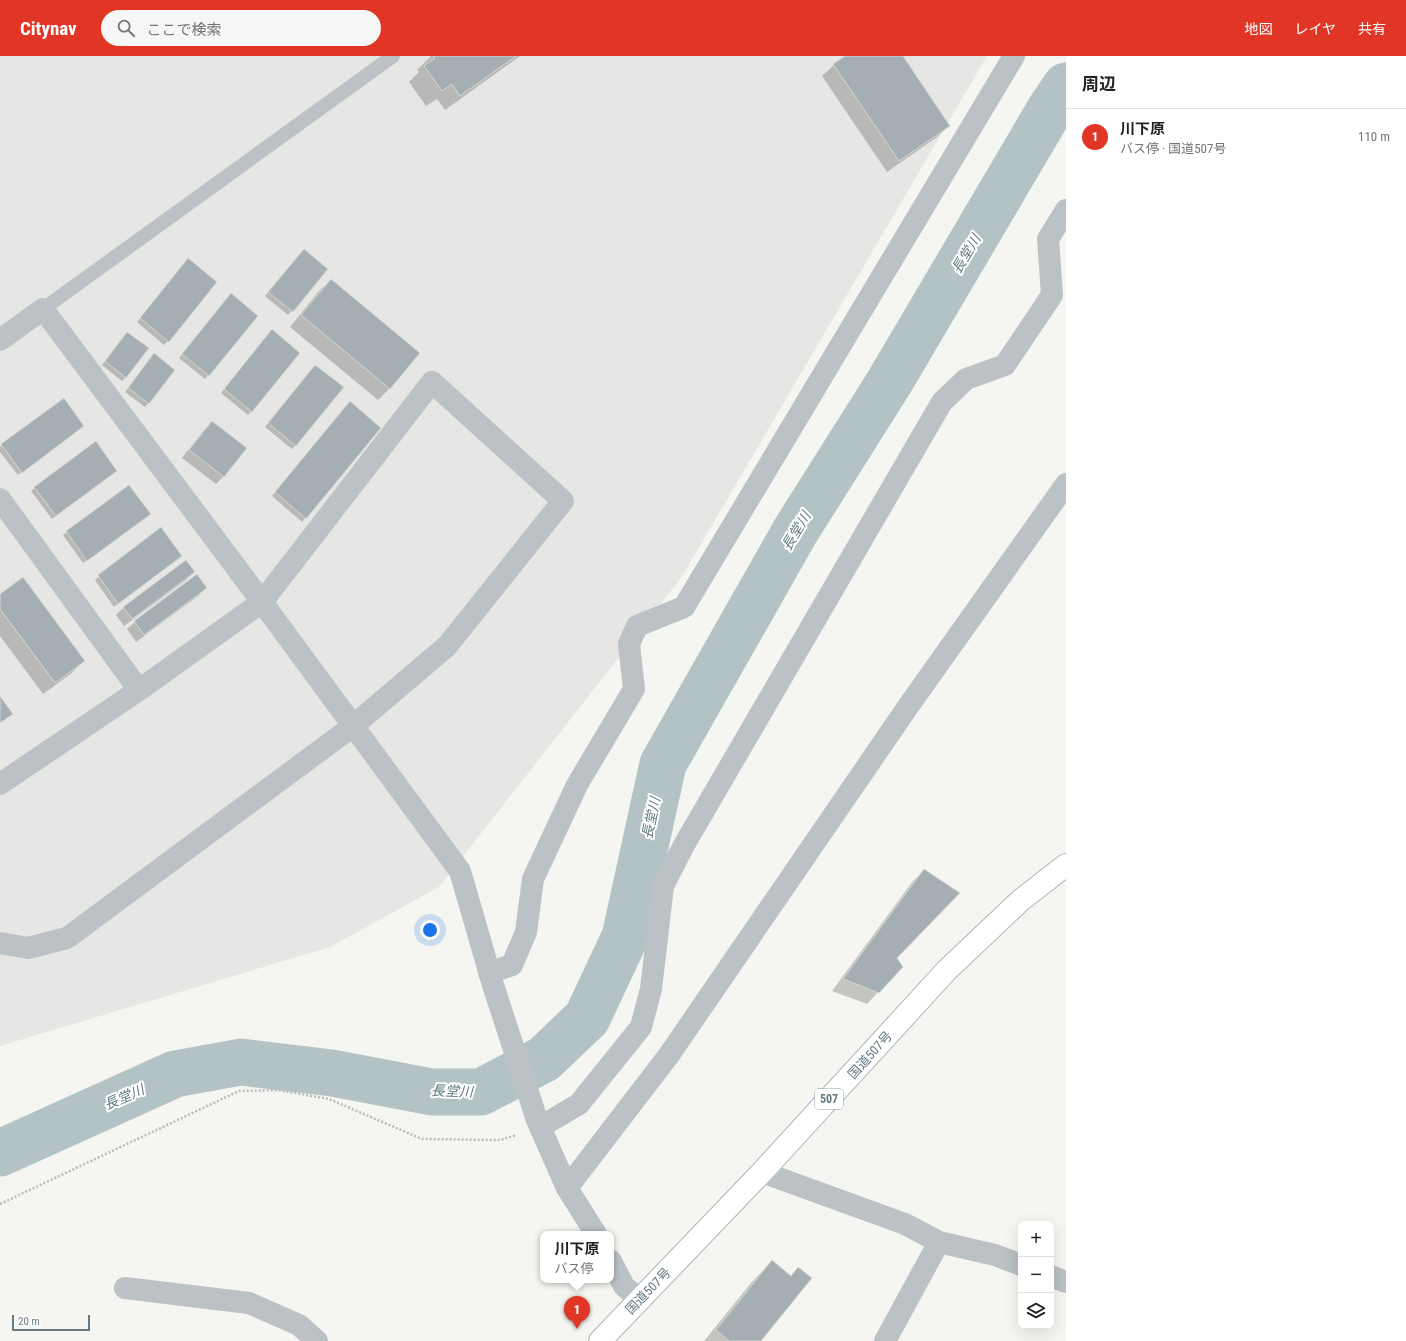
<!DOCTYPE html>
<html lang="ja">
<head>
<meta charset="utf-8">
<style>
	body { margin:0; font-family:"Roboto Condensed","Noto Sans JP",sans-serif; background:#f6f6f6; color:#202124 }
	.controls { position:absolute; right:12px; bottom:12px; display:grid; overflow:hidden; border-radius:8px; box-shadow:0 4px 16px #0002 }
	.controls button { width:36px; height:36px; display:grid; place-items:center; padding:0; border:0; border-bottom:1px solid #e0e0e0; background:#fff; color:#202124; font:20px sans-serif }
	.scale { position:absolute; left:12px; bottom:10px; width:78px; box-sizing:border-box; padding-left:4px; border:2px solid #647982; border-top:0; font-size:11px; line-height:14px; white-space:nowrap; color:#647982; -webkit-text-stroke:3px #fff; paint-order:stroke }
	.you { position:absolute; left:430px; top:874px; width:14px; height:14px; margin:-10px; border:3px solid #fff; border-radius:50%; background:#1a73e8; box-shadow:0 0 0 6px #1a73e833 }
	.badge { display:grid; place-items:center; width:26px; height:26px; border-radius:50%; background:#e13626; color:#fff; font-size:13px; font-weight:700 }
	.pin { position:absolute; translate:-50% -33px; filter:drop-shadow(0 1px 2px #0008) }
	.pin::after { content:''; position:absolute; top:21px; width:14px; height:12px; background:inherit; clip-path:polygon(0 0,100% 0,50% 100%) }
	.popup { position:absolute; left:540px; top:1175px; width:74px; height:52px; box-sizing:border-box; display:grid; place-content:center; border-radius:8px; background:#fff; filter:drop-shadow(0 1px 3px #0005); font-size:13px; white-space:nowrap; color:#757577 }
	.popup b { font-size:15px; color:#202124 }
	.popup::after { content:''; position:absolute; left:50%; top:100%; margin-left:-8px; border:8px solid transparent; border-top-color:#fff }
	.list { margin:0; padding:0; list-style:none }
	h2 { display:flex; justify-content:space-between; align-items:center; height:52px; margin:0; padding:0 16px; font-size:17px }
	h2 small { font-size:13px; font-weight:400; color:#757577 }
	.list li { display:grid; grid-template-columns:26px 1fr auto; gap:12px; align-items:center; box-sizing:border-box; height:56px; padding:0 16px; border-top:1px solid #e0e0e0 }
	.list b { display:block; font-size:15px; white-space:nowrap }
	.list p { margin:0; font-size:13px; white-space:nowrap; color:#757577 }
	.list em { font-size:13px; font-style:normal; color:#757577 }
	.icon { flex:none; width:22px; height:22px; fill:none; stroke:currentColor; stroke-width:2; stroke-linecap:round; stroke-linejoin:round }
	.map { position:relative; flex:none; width:1066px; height:1285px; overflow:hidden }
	header { display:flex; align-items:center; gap:24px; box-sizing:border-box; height:56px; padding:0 20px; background:#e13626; color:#fff }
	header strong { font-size:19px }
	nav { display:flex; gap:22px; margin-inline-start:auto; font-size:14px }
	.search { width:280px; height:36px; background:#f6f6f6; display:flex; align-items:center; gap:10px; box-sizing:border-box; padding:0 14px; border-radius:22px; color:#757577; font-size:15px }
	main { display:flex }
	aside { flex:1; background:#fff }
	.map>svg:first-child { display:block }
</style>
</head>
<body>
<header>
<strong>Citynav</strong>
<div class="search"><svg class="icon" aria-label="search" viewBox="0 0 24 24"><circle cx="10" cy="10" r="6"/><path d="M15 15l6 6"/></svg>ここで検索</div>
<nav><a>地図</a><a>レイヤ</a><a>共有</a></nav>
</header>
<main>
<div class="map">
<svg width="1066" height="1285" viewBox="0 0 1066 1285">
	<rect width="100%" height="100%" fill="#f5f5f1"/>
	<!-- built -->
	<path fill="#e6e6e5" d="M 0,0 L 987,0 L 681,522 L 439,831 L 330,891 L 0,990 Z"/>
	<!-- shadow -->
	<path fill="#0003" d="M 431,0 L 520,0 L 445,54 L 437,43 L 426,50 L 409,26 L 419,16 L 417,14 Z
		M 846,0 L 902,0 L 949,70 L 937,81 L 887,116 L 822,20 L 834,9 Z
		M 301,197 L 327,213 L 288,259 L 265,240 Z
		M 185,207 L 168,285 L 164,289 L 137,266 Z
		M 331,224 L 419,297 L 389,333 L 378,344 L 290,271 L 319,235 Z
		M 227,242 L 257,260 L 205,323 L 179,302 Z
		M 269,278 L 251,355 L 248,359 L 221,337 Z
		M 124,281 L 126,321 L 122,325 L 102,309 Z
		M 154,299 L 174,314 L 145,351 L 125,336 Z
		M 312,313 L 296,389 L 292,393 L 265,371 Z
		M 63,343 L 80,373 L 18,419 L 0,396 L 0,391 Z
		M 346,350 L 305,462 L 302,466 L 272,440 Z
		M 212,366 L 224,420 L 216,428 L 182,402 L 204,374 Z
		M 112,418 L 52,463 L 31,435 L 35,432 Z
		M 146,462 L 83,507 L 63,479 L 67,476 Z
		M 161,473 L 177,503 L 114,551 L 95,524 Z
		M 185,505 L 193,516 L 186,524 L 124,570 L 116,559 L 123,552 Z
		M 206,532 L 198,540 L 136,586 L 127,573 L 135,566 Z
		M 0,540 L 83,605 L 72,617 L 43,638 L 0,580 Z
		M 924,814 L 895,902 L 902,911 L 867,948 L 832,935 L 913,825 Z
		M 772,1205 L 790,1221 L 798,1213 L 760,1285 L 704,1285 L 751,1227 Z"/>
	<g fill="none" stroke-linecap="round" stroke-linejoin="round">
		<!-- river -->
		<path stroke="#b3c3c5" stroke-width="47" d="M 0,1097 L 175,1018 L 241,1006 L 332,1017 L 432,1036 L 481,1036 L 544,1003 L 587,962 L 625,881 L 663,708 L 796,474 L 890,325 L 1051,52 L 1066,30"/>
	</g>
	<!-- building -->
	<path fill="#a5afb3" stroke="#d6d6d4" d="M 433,0 L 516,0 L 460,40 L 452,28 L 442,35 L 424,10 L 435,2 Z
		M 845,0 L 903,0 L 950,70 L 899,105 L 833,8 Z
		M 304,193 L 328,213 L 293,256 L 268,236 Z
		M 188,202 L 217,226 L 169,286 L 140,262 Z
		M 331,223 L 420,297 L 390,333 L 301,259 Z
		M 231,237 L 258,260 L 209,320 L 182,298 Z
		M 272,273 L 300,297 L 252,356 L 224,333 Z
		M 127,276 L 149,292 L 126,322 L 105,305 Z
		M 154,297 L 175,314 L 149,348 L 128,332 Z
		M 315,309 L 344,331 L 296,390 L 268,367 Z
		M 64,342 L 84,370 L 22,417 L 1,388 Z
		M 350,345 L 381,372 L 306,463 L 275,436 Z
		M 212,365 L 247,392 L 224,421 L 189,394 Z
		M 96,385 L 117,415 L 56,460 L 34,431 Z
		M 129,429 L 151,458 L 87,505 L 66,475 Z
		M 161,471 L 182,500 L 118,548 L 98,519 Z
		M 186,504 L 195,516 L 132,563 L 123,551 Z
		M 197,518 L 207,532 L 144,579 L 134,565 Z
		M 23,521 L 85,605 L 55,627 L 0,553 L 0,538 Z
		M 0,640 L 13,658 L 0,667 Z
		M 924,813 L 960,837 L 897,902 L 903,911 L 879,937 L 843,923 Z
		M 772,1204 L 791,1220 L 798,1211 L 812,1222 L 761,1285 L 729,1285 L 716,1274 Z"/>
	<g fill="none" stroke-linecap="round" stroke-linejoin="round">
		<!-- trunk casing -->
		<g stroke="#afb4b7" stroke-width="24">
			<path id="trunk" d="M 600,1285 L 762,1116 L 947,914 L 1021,844 L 1066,809"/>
		</g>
		<!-- path -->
		<path stroke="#b8bbbd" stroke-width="2.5" stroke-dasharray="2 2" stroke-linecap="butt" d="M 0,1148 L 239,1035 L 278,1034 L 329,1043 L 422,1083 L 500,1084 L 517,1079"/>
		<!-- service -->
		<path stroke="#bbc1c4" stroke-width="14" d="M 43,253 L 393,0"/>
		<!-- minor -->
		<path stroke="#bbc1c4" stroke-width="22" d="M 0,284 L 43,253 L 262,546 L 460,815 L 493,929 L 537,1064 L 567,1132 L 596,1178
			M 0,443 L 139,634 L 262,546 L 432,326 L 563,445 L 447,590 L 353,670 L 67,882 L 28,892 L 0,887
			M 0,728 L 139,634
			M 489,917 L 512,909 L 526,876 L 533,823 L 577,729 L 634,633 L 629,588 L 637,570 L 684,551 L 1014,0
			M 540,1071 L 579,1048 L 641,971 L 651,933 L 663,830 L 684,789 L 942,346 L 966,323 L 1005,309 L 1052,239 L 1048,183 L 1066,154
			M 762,1116 L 905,1168 L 939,1186 L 995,1199 L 1021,1209
			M 567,1132 L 669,999 L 907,652 L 1066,428
			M 611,1205 L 624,1230 L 640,1244
			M 1051,1220 L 1066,1226
			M 125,1232 L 249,1247 L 299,1269 L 317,1285
			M 885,1285 L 939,1186"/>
		<!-- trunk -->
		<use href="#trunk" stroke="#fff" stroke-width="22"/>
	</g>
	<g text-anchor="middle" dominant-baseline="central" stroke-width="4" stroke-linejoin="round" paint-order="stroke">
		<!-- shield labels -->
		<rect fill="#fff" stroke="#92a1a8" stroke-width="1" x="815" y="1033" width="28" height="20" rx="3"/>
		<g font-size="12" font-weight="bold" fill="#647982">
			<text x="829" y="1043">507</text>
		</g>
		<!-- street labels -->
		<g font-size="13" fill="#647982" stroke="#fff">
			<text transform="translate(870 999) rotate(-48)">国道507号</text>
			<text transform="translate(648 1235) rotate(-46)">国道507号</text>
		</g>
		<!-- water labels -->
		<g font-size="14" font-style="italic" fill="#607b7f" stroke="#fff">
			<text transform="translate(966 198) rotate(-59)">長堂川</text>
			<text transform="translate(796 475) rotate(-59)">長堂川</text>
			<text transform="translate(651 762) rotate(-78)">長堂川</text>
			<text transform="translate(452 1035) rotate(2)">長堂川</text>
			<text transform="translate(124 1041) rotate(-24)">長堂川</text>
		</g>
	</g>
</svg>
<div class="controls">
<button>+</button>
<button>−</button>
<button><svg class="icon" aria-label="layers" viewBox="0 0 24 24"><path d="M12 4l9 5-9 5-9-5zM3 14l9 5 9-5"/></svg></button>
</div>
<div class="scale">20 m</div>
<div class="you"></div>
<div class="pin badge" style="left:577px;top:1273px">1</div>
<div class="popup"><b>川下原</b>バス停</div>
</div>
<aside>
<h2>周辺<small></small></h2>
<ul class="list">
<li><span class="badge">1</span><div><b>川下原</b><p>バス停 · 国道507号</p></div><em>110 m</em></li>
</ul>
</aside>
</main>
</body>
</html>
